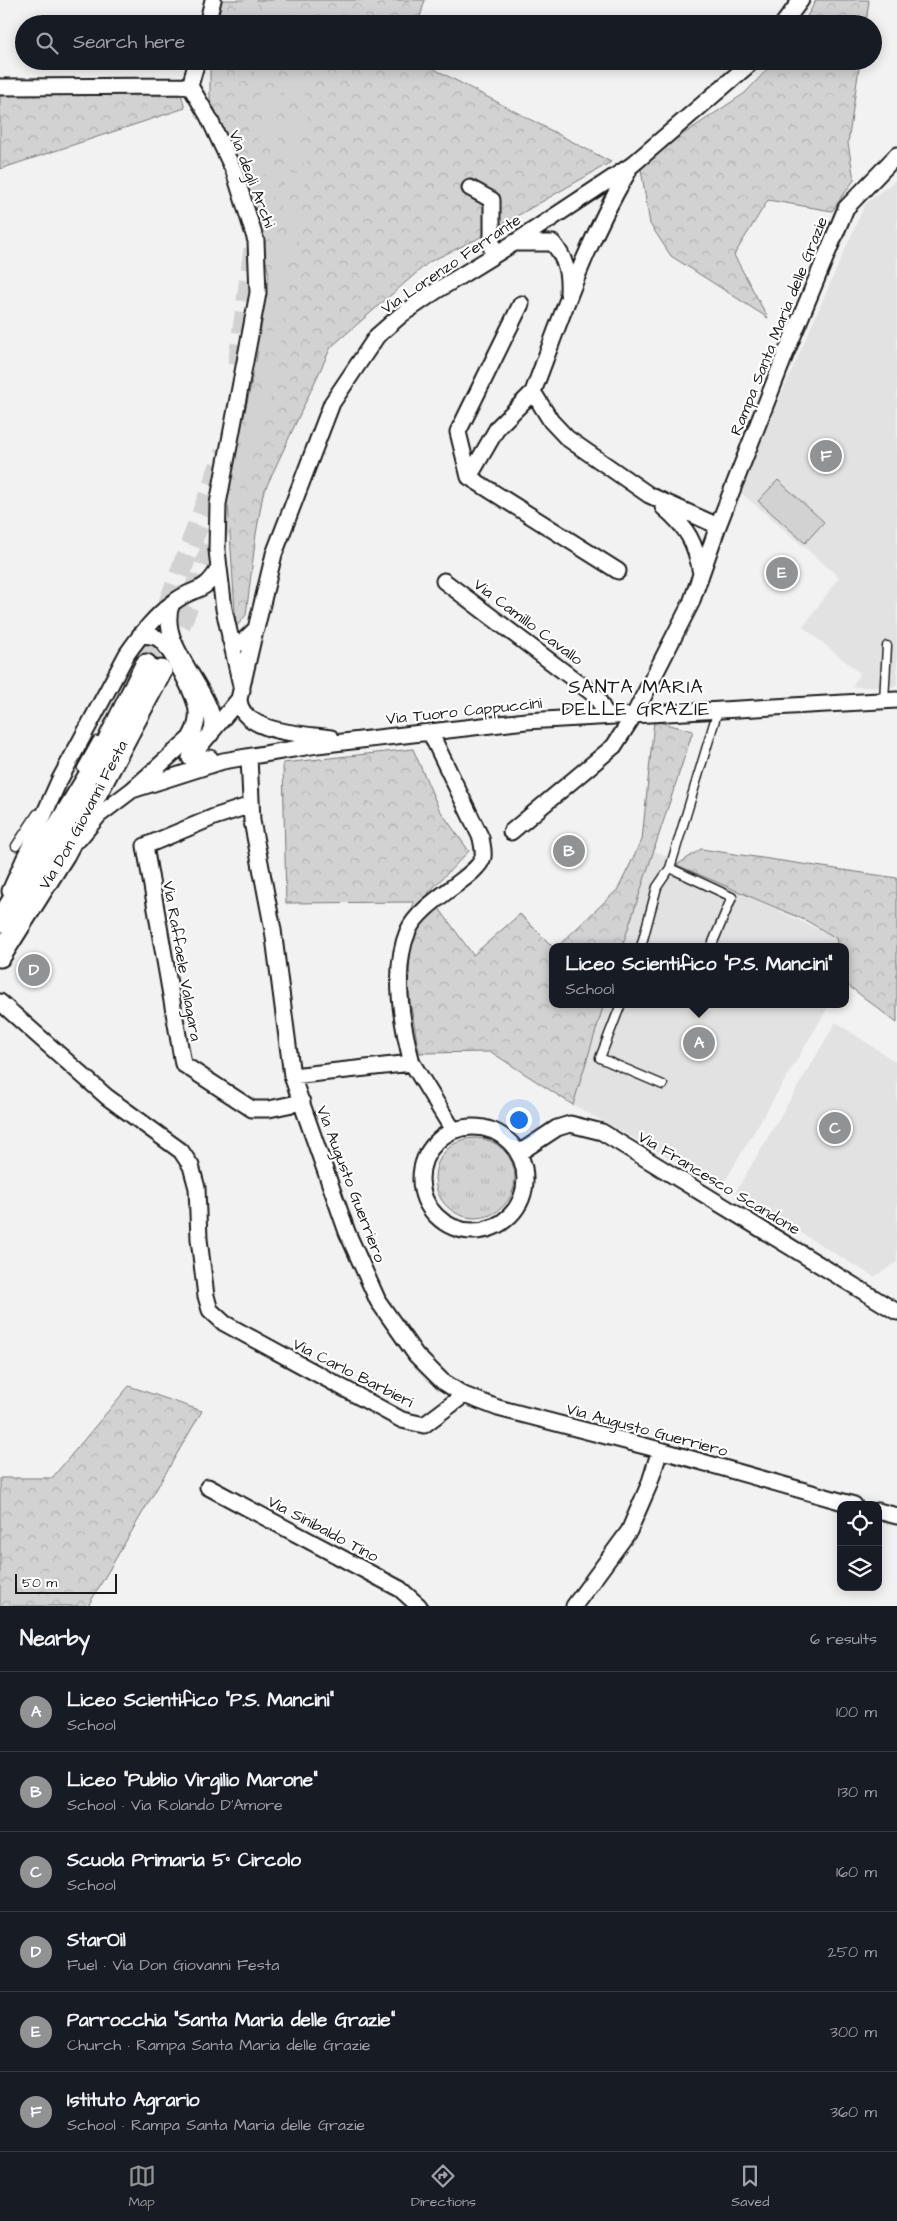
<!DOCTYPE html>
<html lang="en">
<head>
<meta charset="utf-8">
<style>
	body { margin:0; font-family:"Architects Daughter",sans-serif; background:#20242c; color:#f1f3f6 }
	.controls { position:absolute; right:15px; bottom:15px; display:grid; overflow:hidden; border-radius:10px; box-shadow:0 2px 12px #0003 }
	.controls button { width:45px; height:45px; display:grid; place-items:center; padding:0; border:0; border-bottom:1px solid #363941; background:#171b24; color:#f1f3f6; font:25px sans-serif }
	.scale { position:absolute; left:15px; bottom:12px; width:102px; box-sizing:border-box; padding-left:5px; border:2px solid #1c1c1c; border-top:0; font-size:14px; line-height:18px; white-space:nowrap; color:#1c1c1c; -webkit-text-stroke:4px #fff; paint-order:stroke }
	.you { position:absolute; left:518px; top:1119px; width:18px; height:18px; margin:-12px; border:4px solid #fff; border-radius:50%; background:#1a73e8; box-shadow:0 0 0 8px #1a73e833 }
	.badge { display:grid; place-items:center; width:32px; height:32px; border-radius:50%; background:#919294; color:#fff; font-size:16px; font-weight:700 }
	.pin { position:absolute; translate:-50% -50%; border:2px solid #fff; box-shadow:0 1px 5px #0006 }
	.popup { position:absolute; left:549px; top:943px; width:300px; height:65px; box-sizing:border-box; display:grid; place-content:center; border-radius:10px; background:#171b24; filter:drop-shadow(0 1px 4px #0005); font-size:16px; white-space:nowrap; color:#9ea1a6 }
	.popup b { font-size:19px; color:#f1f3f6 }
	.popup::after { content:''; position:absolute; left:50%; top:100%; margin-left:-10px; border:10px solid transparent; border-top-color:#171b24 }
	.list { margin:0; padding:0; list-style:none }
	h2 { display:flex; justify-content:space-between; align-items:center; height:65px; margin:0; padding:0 20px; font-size:21px }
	h2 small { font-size:16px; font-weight:400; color:#9ea1a6 }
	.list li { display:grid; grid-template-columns:32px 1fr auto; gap:15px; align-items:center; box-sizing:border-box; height:80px; padding:0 20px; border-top:1px solid #363941 }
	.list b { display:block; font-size:19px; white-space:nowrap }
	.list p { margin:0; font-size:16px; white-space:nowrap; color:#9ea1a6 }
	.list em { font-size:16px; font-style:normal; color:#9ea1a6 }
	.icon { flex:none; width:28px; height:28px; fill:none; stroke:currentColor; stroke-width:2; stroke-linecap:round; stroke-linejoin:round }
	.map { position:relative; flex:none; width:897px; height:1606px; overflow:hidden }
	.search { position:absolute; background:#171b24; box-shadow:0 2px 12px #0003; left:15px; right:15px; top:15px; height:55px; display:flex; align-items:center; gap:12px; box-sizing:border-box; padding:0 18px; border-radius:28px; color:#9ea1a6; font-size:19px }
	.sheet { height:545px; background:#171b24 }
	nav { display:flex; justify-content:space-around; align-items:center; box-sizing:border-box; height:70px; border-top:1px solid #363941; background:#171b24; font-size:14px; color:#9ea1a6 }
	nav a { display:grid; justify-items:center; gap:2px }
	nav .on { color:#919294 }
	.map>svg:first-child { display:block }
</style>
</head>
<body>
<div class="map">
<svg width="897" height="1606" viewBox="0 0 897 1606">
	<defs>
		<pattern id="forest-crowns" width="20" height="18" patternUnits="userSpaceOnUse" patternTransform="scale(1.25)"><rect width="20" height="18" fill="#d2d2d2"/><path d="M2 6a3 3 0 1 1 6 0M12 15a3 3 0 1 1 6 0" fill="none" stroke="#b4b4b4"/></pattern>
		<pattern id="park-tufts" width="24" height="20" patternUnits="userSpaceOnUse" patternTransform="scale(1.25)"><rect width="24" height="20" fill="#d2d2d2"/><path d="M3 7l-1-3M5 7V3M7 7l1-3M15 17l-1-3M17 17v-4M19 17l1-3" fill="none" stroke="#b4b4b4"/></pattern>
	</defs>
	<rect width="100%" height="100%" fill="#f2f2f2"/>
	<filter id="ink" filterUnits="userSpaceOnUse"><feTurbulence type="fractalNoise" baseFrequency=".02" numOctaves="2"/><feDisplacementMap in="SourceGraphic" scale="10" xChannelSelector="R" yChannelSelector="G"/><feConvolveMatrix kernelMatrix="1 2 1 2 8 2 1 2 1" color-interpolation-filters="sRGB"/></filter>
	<g filter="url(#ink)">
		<!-- built -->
		<path fill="#e2e2e2" d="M 897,179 L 897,686 L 852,687 L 860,673 L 803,627 L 839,577 L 739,491 L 865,204 Z
			M 653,850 L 836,938 L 838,947 L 622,947 Z
			M 604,1004 L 830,1004 L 722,1186 L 573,1105 Z
			M 836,1022 L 897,1063 L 897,1262 L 874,1277 L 735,1193 Z"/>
		<!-- forest -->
		<path fill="url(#forest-crowns)" stroke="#777" d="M 222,0 L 425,0 L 418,24 L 216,24 Z
			M 816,0 L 869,0 L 866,24 L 803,24 Z
			M 210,61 L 419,61 L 611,162 L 475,240 L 429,262 L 331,347 L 263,494 L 256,534 L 246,615 L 236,627 L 227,487 L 255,368 L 269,274 L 251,206 L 210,105 Z
			M 775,61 L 860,61 L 848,143 L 854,180 L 832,211 L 768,200 L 734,255 L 768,318 L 671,256 L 650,224 L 640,163 L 745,93 Z
			M 180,90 L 185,108 L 0,169 L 0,93 Z
			M 654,721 L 693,731 L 622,947 L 557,947 L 618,889 L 642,840 Z
			M 413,749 L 439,809 L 469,851 L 428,893 L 473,955 L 520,914 L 553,947 L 553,1004 L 604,1004 L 573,1105 L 491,1052 L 419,1053 L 408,989 L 413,902 L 286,903 L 283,763 Z
			M 701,849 L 897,878 L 897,1023 L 845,983 L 845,947 L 838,947 L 836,938 L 807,921 L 677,865 Z
			M 129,1386 L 202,1411 L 88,1606 L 0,1606 L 0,1478 L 52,1478 Z"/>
		<!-- park -->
		<path fill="url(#park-tufts)" stroke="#777" d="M435 1178a40 40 0 1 1 80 0a40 40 0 1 1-80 0Z"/>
		<!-- pitch -->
		<path fill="#d2d2d2" stroke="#777" d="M 778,480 L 824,522 L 805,543 L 758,501 Z"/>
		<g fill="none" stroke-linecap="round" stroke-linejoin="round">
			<!-- secondary-tunnel -->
			<path stroke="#d2d2d2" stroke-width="21" stroke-dasharray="21 11" stroke-linecap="butt" d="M 245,0 L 252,24
				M 275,0 L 281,24
				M 238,365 L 269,141 L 269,86 L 262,61
				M 168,655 L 252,448 L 294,187 L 299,134 L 290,61
				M 146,665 L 225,452"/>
			<!-- lane casing -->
			<g stroke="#1c1c1c" stroke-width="11">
				<path id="lane" d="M 884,701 L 887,646
					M 82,768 L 97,741
					M 16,846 L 37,814
					M 670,868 L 732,897 L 711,947
					M 641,947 L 657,887 L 670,868 L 718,710
					M 621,1004 L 600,1058 L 663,1085"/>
			</g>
			<!-- street casing -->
			<g stroke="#1c1c1c" stroke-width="19">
				<path id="street" d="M 207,24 L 213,0
					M 783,24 L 801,0
					M 190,86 L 208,116 L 234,171 L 256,241 L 258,293 L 218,504 L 217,550 L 219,568
					M 190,86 L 197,61
					M 0,87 L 190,86
					M 628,172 C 587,240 561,318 533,392 L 551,421 L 567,438 L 649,495 L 718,526
					M 470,188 L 492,200 L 492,256
					M 515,243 L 553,243 C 566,259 569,273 568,293
					M 533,392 L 498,427 L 469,477 L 618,571
					M 469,477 L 458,432 L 521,304
					M 663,507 C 687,527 696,543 701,574
					M 444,581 L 596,696 L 607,716
					M 172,603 C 153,647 225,699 211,734
					M 230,639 L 241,643 L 256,629 L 274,554 L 332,403 L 377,336 L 401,315 L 436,291 L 514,243 L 632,165 L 753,61
					M 239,699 C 240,733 305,734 331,738
					M 249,757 L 252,821 L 273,930 L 292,1076 L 347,1232 L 378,1301 L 416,1355 L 442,1381 L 464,1395 L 498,1408 L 660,1450 L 854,1505
					M 210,758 L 193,761 L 190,758 L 239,699 L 255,630
					M 132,790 L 223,761 L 317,745 L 526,721 L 897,700
					M 251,805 L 214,817 L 145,846 L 183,1064 L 252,1109 L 269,1109 L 302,1102
					M 511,832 L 614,746 L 634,715 L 691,603 L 718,526 L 785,355 L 846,208 L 897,155
					M 79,839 L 99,815 L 132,790 L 190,738 C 195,729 198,722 197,712 C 197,698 170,647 159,639 C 154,635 146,636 140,635
					M 10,891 L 59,781 L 127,654 C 141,634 155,616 174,602 C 194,586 204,595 219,568 L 224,609 L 242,690
					M 0,1002 L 107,1097 L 181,1151 L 191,1166 L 197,1188 L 199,1239 L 206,1296 L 210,1310 L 224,1323 L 402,1420 L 424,1425 L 464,1395
					M 412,1063 C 402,1025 392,969 408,931 C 421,901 478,877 483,857 C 484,851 482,844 481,838 L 430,732
					M 292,1076 L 412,1063 L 453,1130
					M421 1179a52 52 0 1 1 104 0a52 52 0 1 1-104 0Z
					M 519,1153 L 557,1128 L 570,1124 L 602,1132 L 897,1312
					M 208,1487 L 400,1589 L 419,1606
					M 878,1511 L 897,1516
					M 574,1606 L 629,1531 L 649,1485 L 660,1450"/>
			</g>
			<!-- secondary casing -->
			<g stroke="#1c1c1c" stroke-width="25">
				<g id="secondary">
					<path d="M 0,922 L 99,760 L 146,665"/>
					<path id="s1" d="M 0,956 L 64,854 L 161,671"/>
				</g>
			</g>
			<!-- lane -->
			<use href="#lane" stroke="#fff" stroke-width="8"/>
			<!-- street -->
			<use href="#street" stroke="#fff" stroke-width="15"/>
			<!-- secondary -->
			<use href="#secondary" stroke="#fff" stroke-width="21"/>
		</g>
	</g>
	<g text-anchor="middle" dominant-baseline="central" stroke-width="4.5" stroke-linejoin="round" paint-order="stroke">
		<!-- street labels -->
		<g font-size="16" fill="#1c1c1c" stroke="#fff">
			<text transform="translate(252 179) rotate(69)">Via degli Archi</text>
			<text transform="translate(451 264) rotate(-34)">Via Lorenzo Ferrante</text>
			<text transform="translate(779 326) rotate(-68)">Rampa Santa Maria delle Grazie</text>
			<text transform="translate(528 622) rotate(37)">Via Camillo Cavallo</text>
			<text transform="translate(464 711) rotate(-6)">Via Tuoro Cappuccini</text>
			<text stroke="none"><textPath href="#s1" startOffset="164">Via Don Giovanni Festa</textPath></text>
			<text transform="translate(182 961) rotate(80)">Via Raffaele Valagara</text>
			<text transform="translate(719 1183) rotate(31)">Via Francesco Scandone</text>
			<text transform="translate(351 1184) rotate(69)">Via Augusto Guerriero</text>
			<text transform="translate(353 1373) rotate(27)">Via Carlo Barbieri</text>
			<text transform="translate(647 1430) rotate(15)">Via Augusto Guerriero</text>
			<text transform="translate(323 1529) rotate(28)">Via Sinibaldo Tino</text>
		</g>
		<!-- quarter labels -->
		<g font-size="19" letter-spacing="1" fill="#1c1c1c" stroke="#fff">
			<text x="636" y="687">SANTA MARIA<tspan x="636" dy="22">DELLE GRAZIE</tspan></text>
		</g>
	</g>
</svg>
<div class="controls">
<button><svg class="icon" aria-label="locate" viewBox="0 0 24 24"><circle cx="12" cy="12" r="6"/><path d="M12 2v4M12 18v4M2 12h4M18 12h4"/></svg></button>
<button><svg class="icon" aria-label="layers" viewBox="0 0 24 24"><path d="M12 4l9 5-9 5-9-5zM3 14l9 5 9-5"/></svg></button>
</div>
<div class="scale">50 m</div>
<div class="you"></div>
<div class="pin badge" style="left:699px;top:1043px">A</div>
<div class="popup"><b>Liceo Scientifico &quot;P.S. Mancini&quot;</b>School</div>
<div class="pin badge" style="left:569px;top:851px">B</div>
<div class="pin badge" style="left:835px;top:1128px">C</div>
<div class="pin badge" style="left:34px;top:970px">D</div>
<div class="pin badge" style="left:782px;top:573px">E</div>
<div class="pin badge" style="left:826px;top:456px">F</div>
<div class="search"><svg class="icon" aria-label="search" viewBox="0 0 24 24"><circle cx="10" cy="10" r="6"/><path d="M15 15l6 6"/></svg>Search here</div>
</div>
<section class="sheet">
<h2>Nearby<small>6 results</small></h2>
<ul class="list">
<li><span class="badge">A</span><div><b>Liceo Scientifico &quot;P.S. Mancini&quot;</b><p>School</p></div><em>100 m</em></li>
<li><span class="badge">B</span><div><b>Liceo &quot;Publio Virgilio Marone&quot;</b><p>School · Via Rolando D'Amore</p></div><em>130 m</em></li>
<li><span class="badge">C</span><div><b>Scuola Primaria 5° Circolo</b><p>School</p></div><em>160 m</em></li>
<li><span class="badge">D</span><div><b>StarOil</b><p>Fuel · Via Don Giovanni Festa</p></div><em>250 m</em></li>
<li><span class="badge">E</span><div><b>Parrocchia &quot;Santa Maria delle Grazie&quot;</b><p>Church · Rampa Santa Maria delle Grazie</p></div><em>300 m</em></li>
<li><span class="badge">F</span><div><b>Istituto Agrario</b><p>School · Rampa Santa Maria delle Grazie</p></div><em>360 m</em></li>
</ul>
</section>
<nav>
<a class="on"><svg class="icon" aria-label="map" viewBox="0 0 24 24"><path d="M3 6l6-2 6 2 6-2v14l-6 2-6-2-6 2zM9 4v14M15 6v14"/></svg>Map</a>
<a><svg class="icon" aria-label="directions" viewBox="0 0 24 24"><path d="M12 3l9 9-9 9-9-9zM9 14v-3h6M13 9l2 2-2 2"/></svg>Directions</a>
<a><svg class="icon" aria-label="saved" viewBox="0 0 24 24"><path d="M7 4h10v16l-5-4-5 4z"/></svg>Saved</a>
</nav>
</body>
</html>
